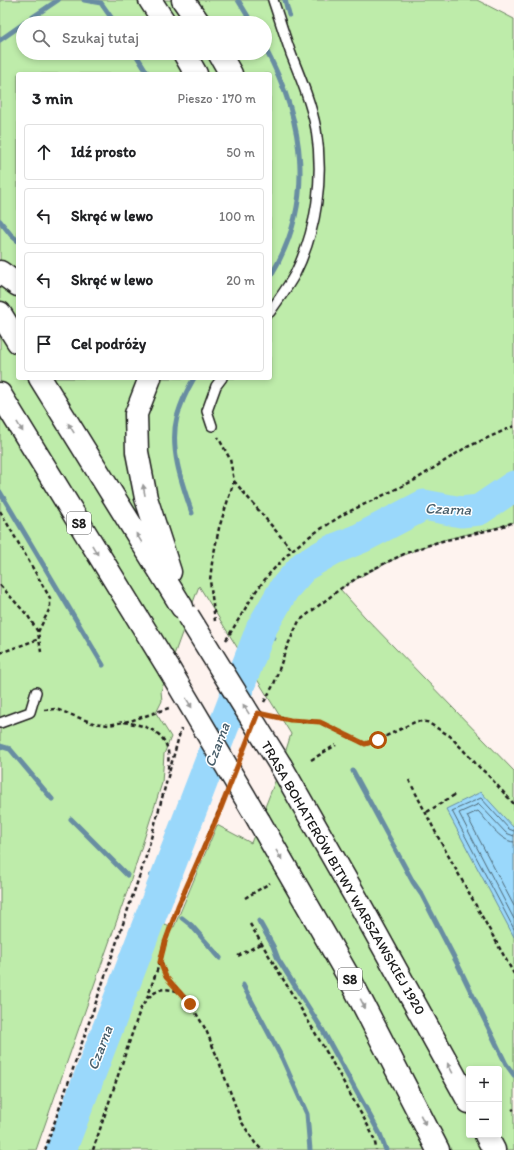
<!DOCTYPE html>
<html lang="pl">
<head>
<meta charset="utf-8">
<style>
	body { margin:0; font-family:Itim,sans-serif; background:#f6f6f6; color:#202124 }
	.controls { position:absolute; right:12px; bottom:12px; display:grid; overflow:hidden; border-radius:4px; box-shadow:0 2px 6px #0003 }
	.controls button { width:36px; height:36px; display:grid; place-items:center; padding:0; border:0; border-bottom:1px solid #e0e0e0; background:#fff; color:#202124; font:20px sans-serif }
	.stop { position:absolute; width:12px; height:12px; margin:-9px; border:3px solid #b45309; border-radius:50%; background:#fff }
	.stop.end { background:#b45309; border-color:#fff; box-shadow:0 1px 4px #0008 }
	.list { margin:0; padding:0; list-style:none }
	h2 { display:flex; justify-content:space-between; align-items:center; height:52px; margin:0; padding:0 16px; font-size:17px }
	h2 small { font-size:13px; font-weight:400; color:#757577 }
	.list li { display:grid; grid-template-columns:26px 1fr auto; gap:12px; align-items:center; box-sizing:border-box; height:56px; margin:0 8px 8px; padding:0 8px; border:1px solid #e0e0e0; border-radius:4px }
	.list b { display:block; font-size:15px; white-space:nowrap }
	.list em { font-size:13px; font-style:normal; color:#757577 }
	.icon { flex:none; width:22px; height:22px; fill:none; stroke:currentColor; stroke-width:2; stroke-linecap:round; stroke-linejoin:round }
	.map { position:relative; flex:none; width:514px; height:1150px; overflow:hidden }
	.search { position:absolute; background:#fff; box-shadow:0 2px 6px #0003; left:16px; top:16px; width:256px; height:44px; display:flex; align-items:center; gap:10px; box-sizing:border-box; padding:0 14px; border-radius:22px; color:#757577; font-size:15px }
	.panel { position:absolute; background:#fff; box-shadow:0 2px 6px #0003; left:16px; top:72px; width:256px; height:308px; border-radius:4px }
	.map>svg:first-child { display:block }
</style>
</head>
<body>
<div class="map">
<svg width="514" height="1150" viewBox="0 0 514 1150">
	<rect width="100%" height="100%" fill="#fef3ef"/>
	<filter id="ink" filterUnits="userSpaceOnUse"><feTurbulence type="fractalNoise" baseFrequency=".025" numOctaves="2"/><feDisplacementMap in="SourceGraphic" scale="8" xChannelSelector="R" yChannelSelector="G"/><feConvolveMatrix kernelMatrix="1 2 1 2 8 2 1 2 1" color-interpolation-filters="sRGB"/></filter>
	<g filter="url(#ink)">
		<!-- green -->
		<path fill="#beecaa" stroke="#6d8463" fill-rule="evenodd" d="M 0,0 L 477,0 L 514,19 L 514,522 C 489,531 462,534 437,542 C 402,554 370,570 340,589 L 364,616 L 514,771 L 514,1150 L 73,1150 L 161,923 L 174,927 L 217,825 L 251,843 L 281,766 L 291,734 L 199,586 L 161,691 L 162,701 L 156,713 L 171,737 L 164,754 L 162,783 L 129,886 L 36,1150 L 0,1150 ZM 23,23 L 265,23 L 265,53 L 23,53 ZM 18,74 L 270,74 L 270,378 L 18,378 ZM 469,1069 L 499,1069 L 499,1135 L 469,1135 Z"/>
		<!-- water -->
		<path fill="#9ad8fb" stroke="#688da2" d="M 481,792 L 514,828 L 514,937 L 446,809 Z"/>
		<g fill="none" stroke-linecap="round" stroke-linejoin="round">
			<!-- shore -->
			<path stroke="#4e6775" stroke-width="1" d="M 514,831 L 509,829 L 481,798 L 452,811 L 514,929
				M 514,836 L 506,833 L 479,804 L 459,813 L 514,919
				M 514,842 C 499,841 488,821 478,811 L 467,816 L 514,906"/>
			<!-- stream -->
			<path stroke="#688da2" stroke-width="5" d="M 84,0 L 101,3 L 115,23
				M 238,0 L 252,23
				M 285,0 L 289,15
				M 24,23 L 58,0
				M 0,40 L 23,24
				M 265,48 C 305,122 316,202 270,277
				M 135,53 L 148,74
				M 0,221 L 11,235 L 18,241
				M 0,492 L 103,665
				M 192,513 C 182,484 169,448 177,417 C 181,403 187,390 194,378
				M 280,581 L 284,589
				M 261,629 L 274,638
				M 0,746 L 10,749 L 52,799
				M 353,771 L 413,882 L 422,895 L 458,965 L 506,1064 L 514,1075
				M 71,819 L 127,875
				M 151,876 L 155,880 L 163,909
				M 182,918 L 191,925 L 220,958
				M 259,921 L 273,946 L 278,959 L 322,1029 L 380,1134 L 386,1150
				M 243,985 L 282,1058 L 307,1114 L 310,1150"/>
			<!-- river -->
			<path stroke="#9ad8fb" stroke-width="31" d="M 61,1150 L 261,629 L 284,589 L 304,566 L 332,550 L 361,538 L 424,505 L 461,512 L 479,510 L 514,486"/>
			<!-- lane casing -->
			<g stroke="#1c1c1c" stroke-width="12">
				<path id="lane" d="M 270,312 C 278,300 288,287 295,274 C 317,230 324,177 316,129 C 311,103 301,79 291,54 C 285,37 279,18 273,0
					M 212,426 L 207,411 L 216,386 L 222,378
					M 0,723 L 30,712 L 36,692"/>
			</g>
			<!-- highway casing -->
			<g stroke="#1c1c1c" stroke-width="25">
				<path id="highway" d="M 150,0 L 165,23
					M 183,0 L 199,23
					M 184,53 L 196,74
					M 219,53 L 231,74
					M 0,272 L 18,285
					M 0,313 L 18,342
					M 40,378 L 182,607
					M 150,378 L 136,414 L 137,452 L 146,498 L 170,572
					M 0,394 L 169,669
					M 281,766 L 363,910 L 469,1102
					M 259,821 L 351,981 L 438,1150
					M 486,1135 L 494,1150"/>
			</g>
			<!-- path -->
			<path stroke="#1c1c1c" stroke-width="2.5" stroke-dasharray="4 3" stroke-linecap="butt" d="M 234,481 L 292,550
				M 0,511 L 50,598 L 50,608 L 38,632 L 41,652
				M 0,585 L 28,616 L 38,632
				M 215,621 L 210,580 L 212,563 L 219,528 L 234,481 L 230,459 L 218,437
				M 226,640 L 256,591 L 270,573 L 292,550 L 310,536 L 344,514 L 415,480 L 465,448 L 514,426
				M 0,653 L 39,639
				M 264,702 L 274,684 L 286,649 L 299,621 L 340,589 L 363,574 L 406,553 L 438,542 L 498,528 L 514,522
				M 44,710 L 56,709 L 93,723 L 109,725 L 133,720 L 169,708
				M 274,716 L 290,720 L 320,722 L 365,744 L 378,740 L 417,721 L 427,722 L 450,736 L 480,768 L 486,773 L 514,804
				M 124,722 C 143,725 164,730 168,751 C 169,758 168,766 168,773
				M 311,760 L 336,745
				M 409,780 L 438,837 L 514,974
				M 427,812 L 456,794
				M 245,898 L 270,883
				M 250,924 C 285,983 322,1042 355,1103 C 362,1116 376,1136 376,1150
				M 238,956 L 262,943
				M 161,962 L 166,977 L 190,1003 L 206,1030 L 218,1059 L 241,1121 L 255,1143 L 262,1150
				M 148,998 C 159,988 163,988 177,991
				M 512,1110 L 514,1109
				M 45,1150 L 145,860 L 181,729
				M 93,1150 L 140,1010 L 147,998 L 160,962 L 165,942 L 179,906 L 224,799"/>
			<!-- lane -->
			<use href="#lane" stroke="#fff" stroke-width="9"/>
			<!-- highway -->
			<use href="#highway" stroke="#fff" stroke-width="22"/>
			<!-- highway-bridge casing -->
			<g stroke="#1c1c1c" stroke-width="25" stroke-linecap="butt">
				<path id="highway-bridge" d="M 188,616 L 281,766
					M 169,669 L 259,821"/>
			</g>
			<!-- highway-bridge -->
			<use href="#highway-bridge" stroke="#fff" stroke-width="22"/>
		</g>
		<!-- one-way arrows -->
		<defs><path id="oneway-solid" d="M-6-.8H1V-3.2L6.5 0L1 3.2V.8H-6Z"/></defs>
		<g fill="#999">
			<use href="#oneway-solid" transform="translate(20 427) rotate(59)"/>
			<use href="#oneway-solid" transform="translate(71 428) rotate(-122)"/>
			<use href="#oneway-solid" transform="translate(144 490) rotate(-100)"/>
			<use href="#oneway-solid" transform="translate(139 538) rotate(-122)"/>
			<use href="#oneway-solid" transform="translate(95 550) rotate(59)"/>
			<use href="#oneway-solid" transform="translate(189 703) rotate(59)"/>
			<use href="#oneway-solid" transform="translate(246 709) rotate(-122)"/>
			<use href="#oneway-solid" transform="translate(279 855) rotate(60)"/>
			<use href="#oneway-solid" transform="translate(363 1004) rotate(63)"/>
			<use href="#oneway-solid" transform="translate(450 1068) rotate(-118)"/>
			<use href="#oneway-solid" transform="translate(423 1120) rotate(63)"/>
		</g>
	</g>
	<g fill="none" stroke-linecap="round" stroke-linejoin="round" filter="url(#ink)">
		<!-- route -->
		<path stroke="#b45309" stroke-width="5" d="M 190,1004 L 166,977 L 160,962 L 165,942 L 178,906 L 219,813 L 258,713 L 290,720 L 320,722 L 365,744 L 378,740"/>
	</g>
	<g text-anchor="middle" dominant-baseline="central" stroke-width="3" stroke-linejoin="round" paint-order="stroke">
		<!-- shield labels -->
		<g fill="#fff" stroke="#606060" stroke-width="1">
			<rect x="67" y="512" width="24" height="22" rx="3"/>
			<rect x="338" y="968" width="24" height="22" rx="3"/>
		</g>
		<g font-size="13" font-weight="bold" fill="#1c1c1c">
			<text x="79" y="523">S8</text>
			<text x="350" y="979">S8</text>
		</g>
		<!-- street labels -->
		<g font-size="14" fill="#1c1c1c" stroke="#fff">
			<text transform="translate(343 878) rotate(60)">TRASA BOHATERÓW BITWY WARSZAWSKIEJ 1920</text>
		</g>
		<!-- water labels -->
		<g font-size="15" font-style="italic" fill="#485e6a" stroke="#fff">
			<text transform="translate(448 509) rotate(2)">Czarna</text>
			<text transform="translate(217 745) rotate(-69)">Czarna</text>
			<text transform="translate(100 1048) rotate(-69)">Czarna</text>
		</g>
	</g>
</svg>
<div class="controls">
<button>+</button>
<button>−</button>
</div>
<div class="stop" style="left:378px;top:740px"></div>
<div class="stop end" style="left:190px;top:1004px"></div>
<div class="search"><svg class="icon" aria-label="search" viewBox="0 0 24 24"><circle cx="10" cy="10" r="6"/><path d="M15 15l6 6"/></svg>Szukaj tutaj</div>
<section class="panel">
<h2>3 min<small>Pieszo · 170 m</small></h2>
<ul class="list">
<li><svg class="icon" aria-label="ahead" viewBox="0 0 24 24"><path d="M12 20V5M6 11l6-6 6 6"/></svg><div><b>Idź prosto</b></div><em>50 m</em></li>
<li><svg class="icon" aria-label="left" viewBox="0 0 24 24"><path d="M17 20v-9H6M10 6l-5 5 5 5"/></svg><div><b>Skręć w lewo</b></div><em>100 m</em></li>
<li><svg class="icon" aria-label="left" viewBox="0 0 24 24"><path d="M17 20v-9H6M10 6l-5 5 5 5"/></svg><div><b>Skręć w lewo</b></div><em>20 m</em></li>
<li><svg class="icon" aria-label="arrive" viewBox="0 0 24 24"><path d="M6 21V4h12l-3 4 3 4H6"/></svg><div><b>Cel podróży</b></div></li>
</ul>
</section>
</div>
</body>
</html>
